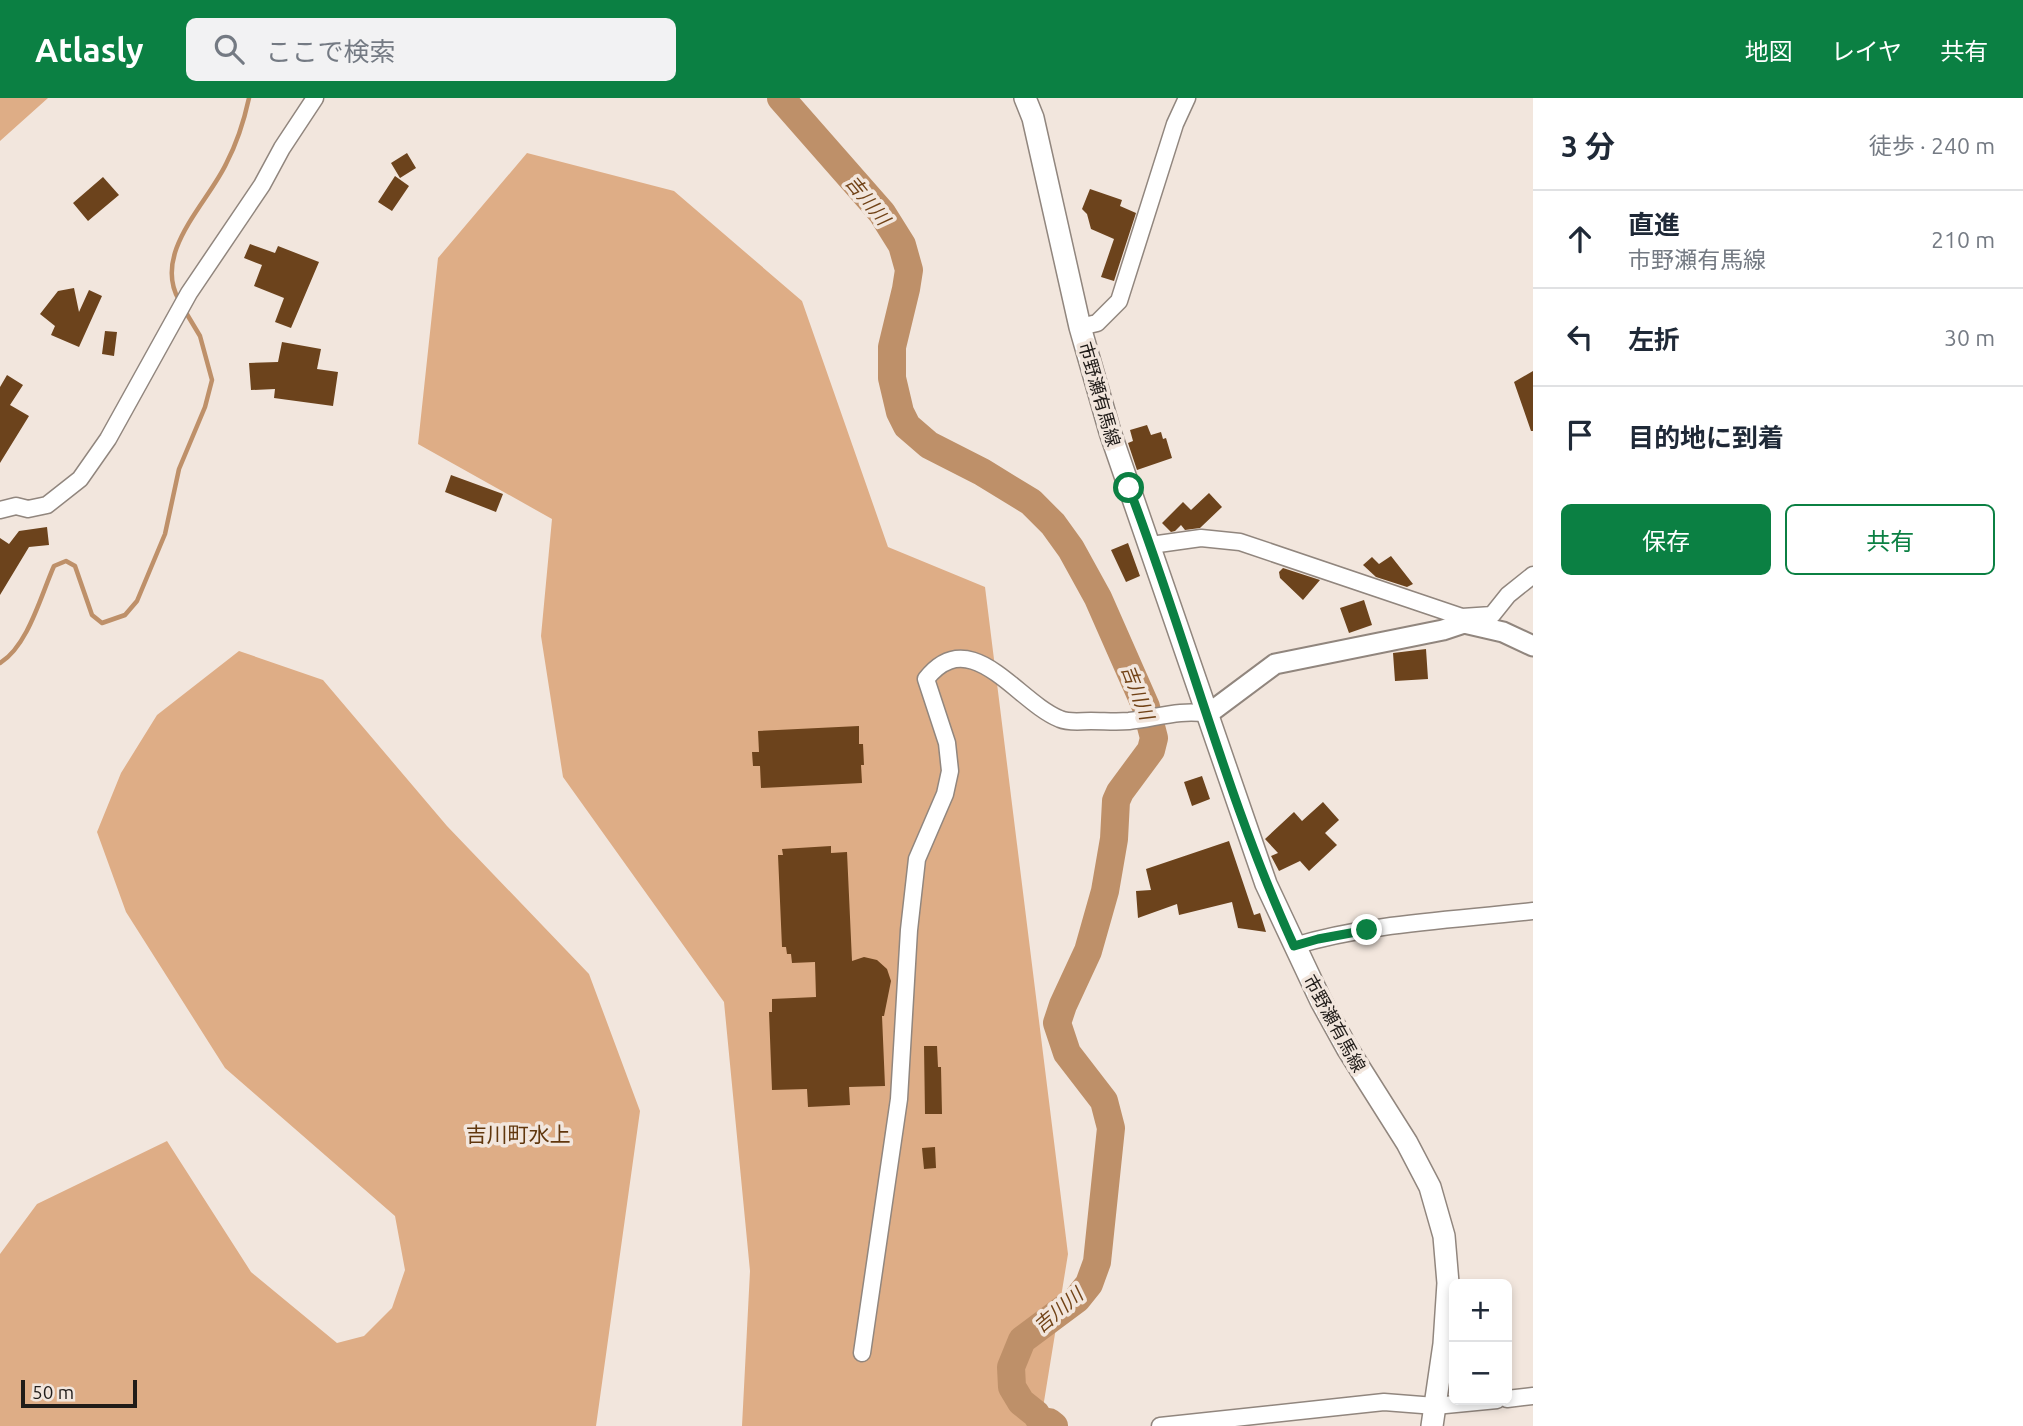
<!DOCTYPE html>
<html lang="ja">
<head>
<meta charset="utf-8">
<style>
	body { margin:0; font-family:Ubuntu,"Noto Sans JP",sans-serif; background:#f2f2f3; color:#1f2937 }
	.controls { position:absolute; right:21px; bottom:21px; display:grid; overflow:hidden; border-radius:10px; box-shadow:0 4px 10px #0003 }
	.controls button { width:63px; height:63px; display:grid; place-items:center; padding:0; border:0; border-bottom:2px solid #e0e1e3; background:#fff; color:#1f2937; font:35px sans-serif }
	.scale { position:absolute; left:21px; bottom:18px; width:116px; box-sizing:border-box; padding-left:7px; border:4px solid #201c19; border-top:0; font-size:19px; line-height:24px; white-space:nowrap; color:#201c19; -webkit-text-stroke:5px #f2e6dd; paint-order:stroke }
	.stop { position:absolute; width:21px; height:21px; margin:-16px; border:5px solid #0b8043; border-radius:50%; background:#fff }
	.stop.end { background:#0b8043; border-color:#fff; box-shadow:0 2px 7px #0008 }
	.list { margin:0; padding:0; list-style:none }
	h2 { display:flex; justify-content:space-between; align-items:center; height:91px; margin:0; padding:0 28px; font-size:30px }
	h2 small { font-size:23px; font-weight:400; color:#747a83 }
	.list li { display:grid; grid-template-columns:46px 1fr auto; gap:21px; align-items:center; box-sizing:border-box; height:98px; padding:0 28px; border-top:2px solid #e0e1e3 }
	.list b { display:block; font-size:26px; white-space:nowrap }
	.list p { margin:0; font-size:23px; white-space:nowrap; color:#747a83 }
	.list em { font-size:23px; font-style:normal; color:#747a83 }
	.actions { display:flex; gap:14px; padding:21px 28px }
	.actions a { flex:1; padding:16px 0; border:2px solid #0b8043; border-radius:10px; text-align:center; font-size:24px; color:#0b8043 }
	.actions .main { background:#0b8043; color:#fff }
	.icon { flex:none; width:38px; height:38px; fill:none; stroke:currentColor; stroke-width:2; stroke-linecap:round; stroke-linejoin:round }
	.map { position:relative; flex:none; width:1533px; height:1328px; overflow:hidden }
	header { display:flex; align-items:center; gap:42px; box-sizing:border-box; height:98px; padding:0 35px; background:#0b8043; color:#fff }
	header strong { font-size:33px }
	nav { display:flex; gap:38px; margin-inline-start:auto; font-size:24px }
	.search { width:490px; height:63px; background:#f2f2f3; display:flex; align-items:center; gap:18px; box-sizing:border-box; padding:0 24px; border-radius:10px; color:#747a83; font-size:26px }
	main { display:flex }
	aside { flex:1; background:#fff }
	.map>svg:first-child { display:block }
</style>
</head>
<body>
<header>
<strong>Atlasly</strong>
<div class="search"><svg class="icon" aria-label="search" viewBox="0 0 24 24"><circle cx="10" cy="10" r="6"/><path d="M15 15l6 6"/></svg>ここで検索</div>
<nav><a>地図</a><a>レイヤ</a><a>共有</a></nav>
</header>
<main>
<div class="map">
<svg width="1533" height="1328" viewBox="0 0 1533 1328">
	<rect width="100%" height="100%" fill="#f2e6dd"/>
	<!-- forest -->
	<path fill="#dead86" d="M 0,0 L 48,0 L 0,43 Z
		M 527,55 L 674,93 L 802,203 L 888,449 L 985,489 L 1068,1156 L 1041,1322 L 1043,1328 L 742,1328 L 750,1173 L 724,904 L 563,679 L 541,538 L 552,421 L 418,346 L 438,160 Z
		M 239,553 L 323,582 L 447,728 L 589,876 L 640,1013 L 596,1328 L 0,1328 L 0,1156 L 37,1106 L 167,1043 L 251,1174 L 337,1245 L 364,1238 L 392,1210 L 405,1172 L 395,1118 L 225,970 L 126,814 L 97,734 L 121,675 L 157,617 Z"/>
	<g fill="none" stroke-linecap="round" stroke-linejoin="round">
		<!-- stream -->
		<path stroke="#be9069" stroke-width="4.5" d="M 179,202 C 152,155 207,106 226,66 C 237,45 244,23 249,0
			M 0,565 C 28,548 41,497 54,468 L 66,463 L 75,468 L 92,517 L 102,525 L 125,517 L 137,503 L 165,436 L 179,371 L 205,309 L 212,282 L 200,238 L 185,213"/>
		<!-- river -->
		<path stroke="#be9069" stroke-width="28" d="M 781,0 L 882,115 L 902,147 L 909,172 L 906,191 L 892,249 L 892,280 L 900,314 L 907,328 L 929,347 L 982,374 L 1031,404 L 1053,426 L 1071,451 L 1098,500 L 1146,609 L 1154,640 L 1151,652 L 1120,694 L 1116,703 L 1114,741 L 1105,793 L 1088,853 L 1063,907 L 1057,925 L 1067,955 L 1104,1003 L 1111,1030 L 1097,1164 L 1089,1186 L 1077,1201 L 1022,1242 L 1011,1269 L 1012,1289 L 1021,1304 L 1036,1316 L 1041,1324 L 1049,1324 L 1054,1328"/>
	</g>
	<!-- building -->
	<path fill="#6c431c" d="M 407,55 L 416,70 L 400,80 L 391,65 Z
		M 395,78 L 409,88 L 392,113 L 378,104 Z
		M 103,79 L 119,97 L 88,123 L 73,105 Z
		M 1090,91 L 1122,102 L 1120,108 L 1136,115 L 1114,183 L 1101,179 L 1114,141 L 1091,131 L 1087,116 L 1082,111 Z
		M 250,146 L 275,155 L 278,148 L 319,164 L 291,230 L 275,224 L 284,200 L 254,188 L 262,167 L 244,160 Z
		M 74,190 L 79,214 L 89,192 L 102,198 L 79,249 L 51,237 L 55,228 L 40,216 L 58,193 Z
		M 105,233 L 117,234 L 114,258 L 102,256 Z
		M 282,244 L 321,251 L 317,271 L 338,274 L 333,308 L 274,300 L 275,291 L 251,292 L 249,265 L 278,264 Z
		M 1533,273 L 1533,333 L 1531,333 L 1514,284 Z
		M 7,277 L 23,287 L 10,307 L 29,318 L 0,365 L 0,289 Z
		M 1147,327 L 1151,337 L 1161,334 L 1163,341 L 1166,340 L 1172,360 L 1137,372 L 1128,345 L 1133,343 L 1130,332 Z
		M 451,377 L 503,396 L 496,414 L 445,394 Z
		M 1209,395 L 1222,409 L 1200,430 L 1185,432 L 1181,427 L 1175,433 L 1171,434 L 1162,425 L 1183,404 L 1191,412 Z
		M 47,429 L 49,447 L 29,449 L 0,497 L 0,440 L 9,446 L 19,433 Z
		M 1128,445 L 1140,478 L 1126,484 L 1111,452 Z
		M 1391,458 L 1413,486 L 1407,489 L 1376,479 L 1363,467 L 1372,459 L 1379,466 Z
		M 1283,470 L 1320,482 L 1303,502 L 1280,480 L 1279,474 Z
		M 1364,502 L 1372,527 L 1349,535 L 1340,510 Z
		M 1426,551 L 1428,581 L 1395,583 L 1393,555 Z
		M 859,628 L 859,646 L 863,646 L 864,667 L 861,667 L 862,685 L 761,690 L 760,668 L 753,668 L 752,654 L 759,654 L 758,633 Z
		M 1202,678 L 1210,701 L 1192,708 L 1184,684 Z
		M 1323,704 L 1339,722 L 1325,735 L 1337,747 L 1309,773 L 1300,763 L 1279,773 L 1271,758 L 1278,755 L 1265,741 L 1294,714 L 1302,723 Z
		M 1229,743 L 1254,817 L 1260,815 L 1266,834 L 1238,830 L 1232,804 L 1179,817 L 1177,806 L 1138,820 L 1136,793 L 1151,792 L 1146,771 Z
		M 831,748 L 831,755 L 847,754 L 852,863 L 864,859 L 877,862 L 887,871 L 891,883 L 884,918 L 882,918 L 885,988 L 849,989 L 850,1007 L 808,1009 L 807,991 L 772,992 L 769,914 L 772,914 L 772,901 L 816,899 L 815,864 L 792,865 L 791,856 L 787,856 L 786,849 L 782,849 L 778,757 L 783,757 L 782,751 Z
		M 924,948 L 937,948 L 938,969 L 941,969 L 942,1016 L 925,1016 Z
		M 935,1049 L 936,1070 L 924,1071 L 922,1050 Z"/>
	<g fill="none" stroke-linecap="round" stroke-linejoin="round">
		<!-- minor casing -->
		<g stroke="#91867e" stroke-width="19">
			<path id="minor" d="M 1080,229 L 1097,225 L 1119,203 L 1175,26 L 1187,0
				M 0,412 L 16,408 L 28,411 L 47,407 L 80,381 L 108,341 L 189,195 L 262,87 L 282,50 L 315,0
				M 1151,447 L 1201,440 L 1240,444 L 1462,519 L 1464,525
				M 1462,519 L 1492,517 L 1508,497 L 1533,477
				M 1294,848 C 1369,825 1455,822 1533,813
				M 862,1255 L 899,1001 L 909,832 L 917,761 L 945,696 L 950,673 L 947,645 L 926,581 C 971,524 1017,604 1060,621 C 1069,625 1081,623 1091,623 C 1104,623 1117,624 1129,623 C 1156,620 1181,611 1208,616
				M 1507,1301 L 1533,1298
				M 1160,1328 L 1384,1304 L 1435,1308 L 1497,1302"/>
		</g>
		<!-- tertiary casing -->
		<g stroke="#91867e" stroke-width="23">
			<path id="tertiary" d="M 1208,616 L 1275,566 L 1443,532 L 1464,525 L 1503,534 L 1533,548"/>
		</g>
		<!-- secondary casing -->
		<g stroke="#91867e" stroke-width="24">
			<path id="secondary" d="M 1025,0 L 1033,20 L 1080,229 L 1110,334 L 1266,786 L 1321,903 L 1347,950 L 1407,1045 L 1430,1089 L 1444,1138 L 1448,1185 L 1444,1246 L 1432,1328"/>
		</g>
		<!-- minor -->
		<use href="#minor" stroke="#fff" stroke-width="16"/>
		<!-- tertiary -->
		<use href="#tertiary" stroke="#fff" stroke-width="19"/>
		<!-- secondary -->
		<use href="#secondary" stroke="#fff" stroke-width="21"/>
	</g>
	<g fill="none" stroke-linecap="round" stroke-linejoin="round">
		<!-- route -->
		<path stroke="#0b8043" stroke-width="9" d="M 1129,390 C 1187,541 1226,700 1294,848 L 1318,841 L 1367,832"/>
	</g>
	<g text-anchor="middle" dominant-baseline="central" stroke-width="7" stroke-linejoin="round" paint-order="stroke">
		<!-- street labels -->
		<g font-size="18" fill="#201c19" stroke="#f2e6dd">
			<text transform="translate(1100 296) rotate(74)">市野瀬有馬線</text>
			<text transform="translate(1335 925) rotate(61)">市野瀬有馬線</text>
		</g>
		<!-- water labels -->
		<g font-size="19" font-style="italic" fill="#714216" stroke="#f2e6dd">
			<text transform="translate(868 102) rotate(51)">吉川川</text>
			<text transform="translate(1138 594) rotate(69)">吉川川</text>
			<text transform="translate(1058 1212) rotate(-40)">吉川川</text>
		</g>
		<!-- quarter labels -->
		<g font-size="21" fill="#61370d" stroke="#f2e6dd">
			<text x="518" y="1036">吉川町水上</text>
		</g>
	</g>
</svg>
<div class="controls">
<button>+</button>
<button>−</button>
</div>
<div class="scale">50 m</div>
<div class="stop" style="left:1129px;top:390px"></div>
<div class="stop end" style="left:1367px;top:832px"></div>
</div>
<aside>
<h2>3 分<small>徒歩 · 240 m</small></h2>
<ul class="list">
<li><svg class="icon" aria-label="ahead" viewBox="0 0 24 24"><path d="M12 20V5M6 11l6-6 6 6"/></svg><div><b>直進</b><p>市野瀬有馬線</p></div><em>210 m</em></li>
<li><svg class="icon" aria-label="left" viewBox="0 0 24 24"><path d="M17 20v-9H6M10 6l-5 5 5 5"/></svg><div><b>左折</b></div><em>30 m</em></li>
<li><svg class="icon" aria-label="arrive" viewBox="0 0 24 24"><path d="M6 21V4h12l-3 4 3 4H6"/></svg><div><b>目的地に到着</b></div></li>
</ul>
<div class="actions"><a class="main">保存</a><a>共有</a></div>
</aside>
</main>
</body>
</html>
